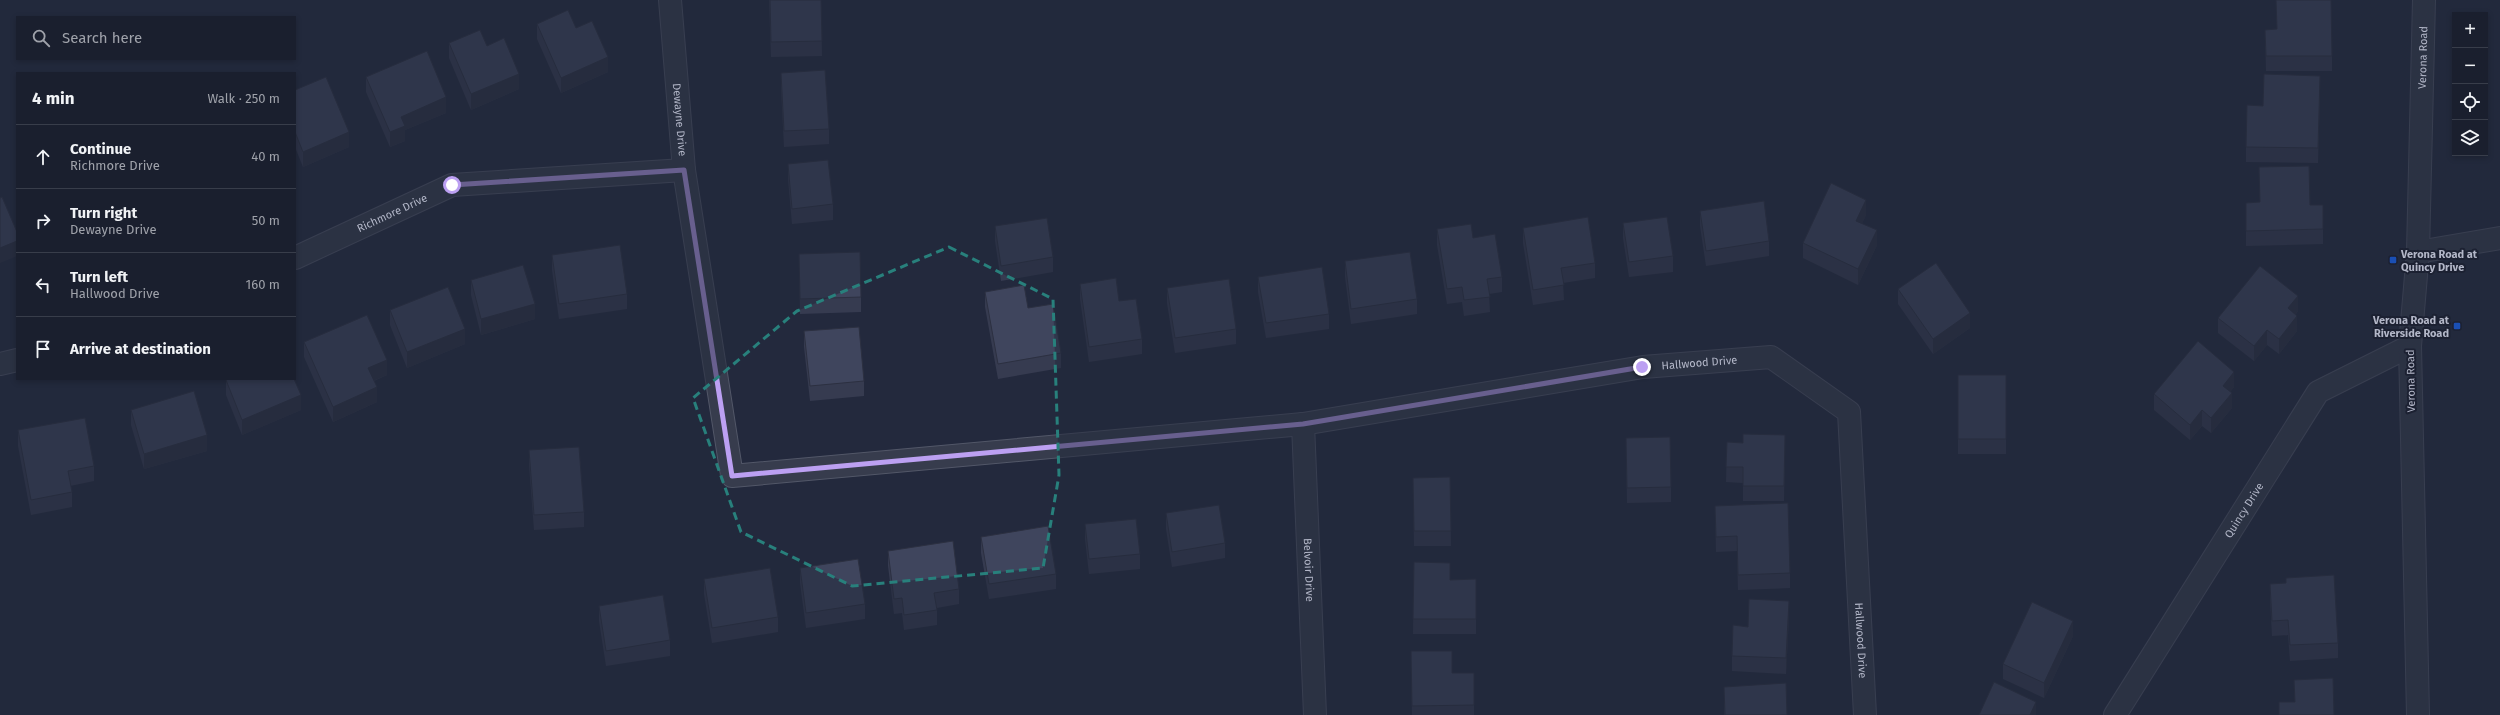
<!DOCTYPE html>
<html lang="en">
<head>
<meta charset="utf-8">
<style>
	body { margin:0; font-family:"Fira Sans",sans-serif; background:#272c3a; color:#f1f3f6 }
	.controls { position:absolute; right:12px; top:12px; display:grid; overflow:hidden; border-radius:0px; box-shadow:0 2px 6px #0003 }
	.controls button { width:36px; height:36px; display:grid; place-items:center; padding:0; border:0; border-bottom:1px solid #383d4a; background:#1a1f2e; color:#f1f3f6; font:20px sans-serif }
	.stop { position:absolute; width:12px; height:12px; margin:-9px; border:3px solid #bca0f2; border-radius:50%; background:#fff }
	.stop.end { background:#bca0f2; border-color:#fff; box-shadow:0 1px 4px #0008 }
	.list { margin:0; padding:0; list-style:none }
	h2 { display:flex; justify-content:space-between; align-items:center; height:52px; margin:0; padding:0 16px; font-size:17px }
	h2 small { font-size:13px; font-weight:400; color:#9fa2aa }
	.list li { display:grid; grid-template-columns:26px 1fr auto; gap:12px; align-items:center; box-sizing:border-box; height:64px; padding:0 16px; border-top:1px solid #383d4a }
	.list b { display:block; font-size:15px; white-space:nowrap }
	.list p { margin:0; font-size:13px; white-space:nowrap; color:#9fa2aa }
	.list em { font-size:13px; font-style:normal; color:#9fa2aa }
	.icon { flex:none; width:22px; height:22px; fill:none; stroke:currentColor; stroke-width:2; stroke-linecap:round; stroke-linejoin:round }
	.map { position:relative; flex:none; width:2500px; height:715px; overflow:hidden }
	.search { position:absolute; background:#1a1f2e; box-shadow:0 2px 6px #0003; left:16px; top:16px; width:280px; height:44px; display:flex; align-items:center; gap:10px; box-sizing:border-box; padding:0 14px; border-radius:0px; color:#9fa2aa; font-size:15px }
	.panel { position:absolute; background:#1a1f2e; box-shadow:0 2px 6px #0003; left:16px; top:72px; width:280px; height:308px; border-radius:0px }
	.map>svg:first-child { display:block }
</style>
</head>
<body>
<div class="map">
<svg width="2500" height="715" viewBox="0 0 2500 715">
	<rect width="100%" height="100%" fill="#23293d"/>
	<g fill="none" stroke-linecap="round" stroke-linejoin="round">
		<!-- minor casing -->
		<g stroke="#525768" stroke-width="24">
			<g id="minor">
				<path id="s1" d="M 670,0 L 684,170 L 732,476 L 1303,424 L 1643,367 L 1771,357 L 1849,412 L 1865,715"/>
				<path d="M 2418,252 L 2500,238"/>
				<path id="s2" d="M 295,258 L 452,185 L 684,170"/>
				<path d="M 0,364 L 17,360"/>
				<path id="s3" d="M 1303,424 L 1315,715"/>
				<path id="s4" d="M 2115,715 L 2318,392 L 2410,346"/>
				<path id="s5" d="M 2418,715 L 2410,346 L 2418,252 L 2424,0"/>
			</g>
		</g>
		<!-- minor -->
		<use href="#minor" stroke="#373c4d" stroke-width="22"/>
	</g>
	<!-- wall -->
	<path fill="#363b50" d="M 769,0 L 821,0 L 822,56 L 771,57 Z
		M 537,24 L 576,28 L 608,72 L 561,93 L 537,39 Z
		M 2265,30 L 2332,56 L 2332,71 L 2266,71 Z
		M 449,43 L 487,46 L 519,89 L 471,110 L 449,58 Z
		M 781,73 L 829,129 L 829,144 L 784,147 L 781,88 Z
		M 366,77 L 446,113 L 405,130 L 405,141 L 390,147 L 366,92 Z
		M 295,90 L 349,147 L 303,167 L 295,147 Z
		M 2320,91 L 2318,163 L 2246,162 L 2246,147 L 2263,106 Z
		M 788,164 L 833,204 L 833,220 L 792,224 L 788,179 Z
		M 2259,167 L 2310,205 L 2323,229 L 2323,244 L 2246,246 L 2246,203 L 2260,202 Z
		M 1700,211 L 1769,241 L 1769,256 L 1706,266 L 1700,226 Z
		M 1866,215 L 1862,223 L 1877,245 L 1858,285 L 1803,258 L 1803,243 Z
		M 1623,223 L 1673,256 L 1673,272 L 1629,277 L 1623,238 Z
		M 995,226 L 1053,257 L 1053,272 L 1001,281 L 995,241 Z
		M 1523,228 L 1595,263 L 1595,278 L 1563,283 L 1564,300 L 1533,305 L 1523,243 Z
		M 1437,229 L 1473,238 L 1502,277 L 1502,292 L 1489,294 L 1490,312 L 1464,316 L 1462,302 L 1447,304 L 1437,245 Z
		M 799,254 L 861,297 L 861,312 L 800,314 Z
		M 552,255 L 627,294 L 627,309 L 559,319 L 552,270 Z
		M 1345,261 L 1417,299 L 1417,314 L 1351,324 L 1345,277 Z
		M 1258,277 L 1329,314 L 1329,329 L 1266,338 L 1258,292 Z
		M 471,280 L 535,319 L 481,335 L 471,295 Z
		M 1080,284 L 1119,301 L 1142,339 L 1142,354 L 1089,362 L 1080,299 Z
		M 1167,288 L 1236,329 L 1236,344 L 1175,353 L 1167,303 Z
		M 1898,289 L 1970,328 L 1933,354 L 1898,304 Z
		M 985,292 L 1028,308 L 1061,353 L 1061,368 L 998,379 L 985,307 Z
		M 390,310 L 465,344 L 407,368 L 390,325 Z
		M 2298,311 L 2296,314 L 2297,331 L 2279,354 L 2267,345 L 2254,361 L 2218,333 L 2218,318 Z
		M 804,331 L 864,381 L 864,396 L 810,401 L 804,347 Z
		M 304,342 L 387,375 L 374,381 L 377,402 L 333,422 L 304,357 Z
		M 1958,375 L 2006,375 L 2006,454 L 1958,454 Z
		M 226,380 L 301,410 L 242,435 L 226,395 Z
		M 2234,387 L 2230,392 L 2232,408 L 2211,433 L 2202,426 L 2190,440 L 2154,410 L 2154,394 Z
		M 131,410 L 207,451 L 144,469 L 131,425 Z
		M 18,430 L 94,466 L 94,481 L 70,486 L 72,492 L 72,507 L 31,515 L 18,446 Z
		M 1785,435 L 1784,501 L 1743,501 L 1743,483 L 1726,482 L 1727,442 L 1743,443 Z
		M 1626,438 L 1671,487 L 1671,502 L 1627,503 Z
		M 529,450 L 584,512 L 584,527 L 534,530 L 529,465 Z
		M 1450,477 L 1451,546 L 1414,546 L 1413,478 Z
		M 1715,506 L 1790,573 L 1790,588 L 1738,590 L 1737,551 L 1716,552 Z
		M 1166,513 L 1225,543 L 1225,558 L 1172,567 L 1166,529 Z
		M 1085,524 L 1140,554 L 1140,569 L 1089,574 L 1085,539 Z
		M 981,537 L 1056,574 L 1056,589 L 989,599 L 981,553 Z
		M 888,551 L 959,589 L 959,604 L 937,608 L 937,625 L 904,630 L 902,613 L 894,614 L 888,566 Z
		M 1414,562 L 1450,580 L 1476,579 L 1476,634 L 1413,634 Z
		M 800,568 L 865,604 L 865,619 L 806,628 L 800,583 Z
		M 704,579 L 778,617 L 778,632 L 712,643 L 704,594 Z
		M 2270,584 L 2338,643 L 2338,658 L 2290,661 L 2288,635 L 2272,636 L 2270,599 Z
		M 599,606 L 670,640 L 670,656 L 606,666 L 599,621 Z
		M 1789,616 L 1786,674 L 1732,671 L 1732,656 Z
		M 2073,636 L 2044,698 L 2003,679 L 2003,664 Z
		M 1411,651 L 1452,673 L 1474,673 L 1474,715 L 1412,715 Z
		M 1724,687 L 1787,715 L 1724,715 Z"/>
	<!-- shaded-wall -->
	<path fill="#2c3041" d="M 608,57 L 608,72 L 561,93 L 561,78 Z
		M 519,74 L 519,89 L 471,110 L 471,94 Z
		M 2320,76 L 2320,91 L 2318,163 L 2318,148 Z
		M 446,97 L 446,113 L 405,130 L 405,141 L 390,147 L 390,132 L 401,117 Z
		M 349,132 L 349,147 L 303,167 L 303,152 Z
		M 1866,200 L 1866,215 L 1856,236 L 1856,221 Z
		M 1877,230 L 1877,245 L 1858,285 L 1858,269 Z
		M 17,241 L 17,256 L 0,263 L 0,248 Z
		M 2298,296 L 2298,311 L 2288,324 L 2288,308 Z
		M 535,304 L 535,319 L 481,335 L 481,319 Z
		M 1970,313 L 1970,328 L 1933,354 L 1933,339 Z
		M 2297,316 L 2297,331 L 2279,354 L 2279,339 Z
		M 465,329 L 465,344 L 407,368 L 407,352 Z
		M 2267,330 L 2267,345 L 2254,361 L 2254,346 Z
		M 387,360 L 387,375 L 368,383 L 368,368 Z
		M 2234,372 L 2234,387 L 2223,401 L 2223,386 Z
		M 377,387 L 377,402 L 333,422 L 333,407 Z
		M 2232,393 L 2232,408 L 2211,433 L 2211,418 Z
		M 301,395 L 301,410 L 242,435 L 242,420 Z
		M 2202,410 L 2202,426 L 2190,440 L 2190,425 Z
		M 207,435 L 207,451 L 144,469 L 144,454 Z
		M 1789,601 L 1789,616 L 1786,674 L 1786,658 Z
		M 2073,621 L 2073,636 L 2044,698 L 2044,683 Z
		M 2036,702 L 2036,715 L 2030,715 Z"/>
	<!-- building -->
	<path fill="#3f455d" stroke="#2c3041" d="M 770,0 L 821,0 L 822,41 L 771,42 Z
		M 2276,0 L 2331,0 L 2332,56 L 2266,56 L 2265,30 L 2277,29 Z
		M 568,10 L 576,28 L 592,21 L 608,57 L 561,78 L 537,24 Z
		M 480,30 L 487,46 L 504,38 L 519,74 L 471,94 L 449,43 Z
		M 427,51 L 446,97 L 401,117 L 405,126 L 390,132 L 366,77 Z
		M 825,70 L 829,129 L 784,131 L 781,73 Z
		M 2264,74 L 2320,76 L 2318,148 L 2246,147 L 2247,105 L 2263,106 Z
		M 326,77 L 349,132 L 303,152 L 295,132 L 295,90 Z
		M 828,160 L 833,204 L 792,209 L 788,164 Z
		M 2309,166 L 2310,205 L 2323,205 L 2323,229 L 2246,231 L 2246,203 L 2260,202 L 2259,167 Z
		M 1831,183 L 1866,200 L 1856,221 L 1877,230 L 1858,269 L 1803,243 Z
		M 2,197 L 17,232 L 17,241 L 0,248 L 0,198 Z
		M 1764,201 L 1769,241 L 1706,251 L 1700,211 Z
		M 1588,217 L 1595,263 L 1561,268 L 1564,285 L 1533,290 L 1523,228 Z
		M 1667,217 L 1673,256 L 1629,262 L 1623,223 Z
		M 1047,218 L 1053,257 L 1001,266 L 995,226 Z
		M 1471,224 L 1473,238 L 1495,234 L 1502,277 L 1487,279 L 1490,297 L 1464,300 L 1462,287 L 1447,289 L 1437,229 Z
		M 620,245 L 627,294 L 559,304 L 552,255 Z
		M 860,252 L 861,297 L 800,299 L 799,254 Z
		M 1410,252 L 1417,299 L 1351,309 L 1345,261 Z
		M 1936,263 L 1970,313 L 1933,339 L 1898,289 Z
		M 523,265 L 535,304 L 481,319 L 471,280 Z
		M 2260,266 L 2298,296 L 2288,308 L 2297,316 L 2279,339 L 2267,330 L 2254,346 L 2218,318 Z
		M 1322,267 L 1329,314 L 1266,323 L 1258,277 Z
		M 1116,278 L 1119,301 L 1136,299 L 1142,339 L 1089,347 L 1080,284 Z
		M 1229,279 L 1236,329 L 1175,338 L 1167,288 Z
		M 1024,285 L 1028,308 L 1053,304 L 1061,353 L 998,364 L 985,292 Z
		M 448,287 L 465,329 L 407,352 L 390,310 Z
		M 367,315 L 387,360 L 368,368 L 377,387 L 333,407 L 304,342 Z
		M 859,327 L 864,381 L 810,386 L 804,331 Z
		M 2198,341 L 2234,372 L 2223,386 L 2232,393 L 2211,418 L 2202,410 L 2190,425 L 2154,394 Z
		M 1958,375 L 2006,375 L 2006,439 L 1958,439 Z
		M 228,379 L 294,379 L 301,395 L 242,420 L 226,380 Z
		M 194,391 L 207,435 L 144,454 L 131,410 Z
		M 85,418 L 94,466 L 68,471 L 72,492 L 31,500 L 18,430 Z
		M 1743,434 L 1785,435 L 1784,486 L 1743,486 L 1743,467 L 1726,467 L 1727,442 L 1743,443 Z
		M 1670,437 L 1671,487 L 1627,488 L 1626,438 Z
		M 579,447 L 584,512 L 534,515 L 529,450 Z
		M 1450,477 L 1451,531 L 1414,531 L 1413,478 Z
		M 1788,503 L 1790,573 L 1738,575 L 1737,536 L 1716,537 L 1715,506 Z
		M 1219,505 L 1225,543 L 1172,552 L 1166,513 Z
		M 1136,519 L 1140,554 L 1089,559 L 1085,524 Z
		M 1048,526 L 1056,574 L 989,584 L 981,537 Z
		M 953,541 L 959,589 L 934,593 L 937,610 L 904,615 L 902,598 L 894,599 L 888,551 Z
		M 858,559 L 865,604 L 806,613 L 800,568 Z
		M 1414,562 L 1450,563 L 1450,580 L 1476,579 L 1476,619 L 1413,619 Z
		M 770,568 L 778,617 L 712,628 L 704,579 Z
		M 2334,575 L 2338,643 L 2290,645 L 2288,620 L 2272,621 L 2270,584 L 2286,583 L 2286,578 Z
		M 663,595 L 670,640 L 606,651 L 599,606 Z
		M 1749,599 L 1789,601 L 1786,658 L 1732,656 L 1733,625 L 1748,627 Z
		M 2032,602 L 2073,621 L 2044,683 L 2003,664 Z
		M 1411,651 L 1452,651 L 1452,673 L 1474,673 L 1474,705 L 1412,706 Z
		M 2333,678 L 2334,715 L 2279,715 L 2279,702 L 2295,702 L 2294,680 Z
		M 1994,682 L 2036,702 L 2030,715 L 1979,715 Z
		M 1786,683 L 1787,715 L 1725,715 L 1724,687 Z"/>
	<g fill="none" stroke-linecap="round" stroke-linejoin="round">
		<!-- route -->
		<path stroke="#bca0f2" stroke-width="5" d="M 452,185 L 684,170 L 732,476 L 1303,424 L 1642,367"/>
	</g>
	<!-- marked area -->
	<path d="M0 0H2500V715H0ZM 949,247 L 1053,299 L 1059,475 L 1043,568 L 852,586 L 741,532 L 693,398 L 797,311 Z" fill="#23293d" fill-opacity=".55" fill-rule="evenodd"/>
	<path fill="none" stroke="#28807c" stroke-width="3" stroke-dasharray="8 5" stroke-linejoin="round" d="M 949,247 L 1053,299 L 1059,475 L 1043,568 L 852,586 L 741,532 L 693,398 L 797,311 Z"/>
	<!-- markers -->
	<g fill="#1a4fb4" stroke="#1c2132" stroke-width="1.5">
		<rect x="2389" y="256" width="8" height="8" rx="2"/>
		<rect x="2453" y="322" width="8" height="8" rx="2"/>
	</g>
	<g text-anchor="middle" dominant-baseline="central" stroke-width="4" stroke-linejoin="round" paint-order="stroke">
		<!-- street labels -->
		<g font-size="11" fill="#b3b7c8" stroke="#1c2132">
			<text stroke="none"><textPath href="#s5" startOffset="658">Verona Road</textPath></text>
			<text stroke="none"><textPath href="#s1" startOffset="120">Dewayne Drive</textPath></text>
			<text stroke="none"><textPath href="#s2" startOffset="107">Richmore Drive</textPath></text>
			<text stroke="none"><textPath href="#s1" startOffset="1455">Hallwood Drive</textPath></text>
			<text transform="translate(2411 381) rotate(-91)">Verona Road</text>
			<text stroke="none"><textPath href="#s4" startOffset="242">Quincy Drive</textPath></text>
			<text stroke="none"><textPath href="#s3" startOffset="146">Belvoir Drive</textPath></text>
			<text stroke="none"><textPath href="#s1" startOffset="1851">Hallwood Drive</textPath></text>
		</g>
		<!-- poi labels -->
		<g font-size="11" font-weight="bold" fill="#b3b7c8" stroke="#1c2132" text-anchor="start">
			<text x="2401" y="254">Verona Road at<tspan x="2401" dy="13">Quincy Drive</tspan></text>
			<text x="2449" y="320" text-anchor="end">Verona Road at<tspan x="2449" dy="13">Riverside Road</tspan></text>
		</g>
	</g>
</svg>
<div class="controls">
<button>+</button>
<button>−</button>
<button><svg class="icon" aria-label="locate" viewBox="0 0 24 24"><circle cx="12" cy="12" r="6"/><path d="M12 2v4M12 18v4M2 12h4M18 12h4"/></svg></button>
<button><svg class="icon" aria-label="layers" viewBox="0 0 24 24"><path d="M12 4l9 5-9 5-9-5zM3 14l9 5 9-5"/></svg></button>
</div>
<div class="stop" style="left:452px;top:185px"></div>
<div class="stop end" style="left:1642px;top:367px"></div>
<div class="search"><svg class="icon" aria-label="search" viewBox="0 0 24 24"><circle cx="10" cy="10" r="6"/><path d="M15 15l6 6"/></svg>Search here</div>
<section class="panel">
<h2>4 min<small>Walk · 250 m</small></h2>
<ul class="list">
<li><svg class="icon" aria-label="ahead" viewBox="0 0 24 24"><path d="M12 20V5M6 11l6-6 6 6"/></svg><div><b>Continue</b><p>Richmore Drive</p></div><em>40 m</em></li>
<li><svg class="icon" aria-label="right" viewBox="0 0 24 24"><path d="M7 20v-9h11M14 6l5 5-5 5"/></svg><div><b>Turn right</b><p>Dewayne Drive</p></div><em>50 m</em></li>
<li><svg class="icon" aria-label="left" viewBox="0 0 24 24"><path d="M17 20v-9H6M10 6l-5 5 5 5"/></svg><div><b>Turn left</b><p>Hallwood Drive</p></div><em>160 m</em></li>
<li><svg class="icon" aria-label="arrive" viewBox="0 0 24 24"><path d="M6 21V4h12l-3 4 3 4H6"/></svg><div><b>Arrive at destination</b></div></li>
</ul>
</section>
</div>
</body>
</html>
